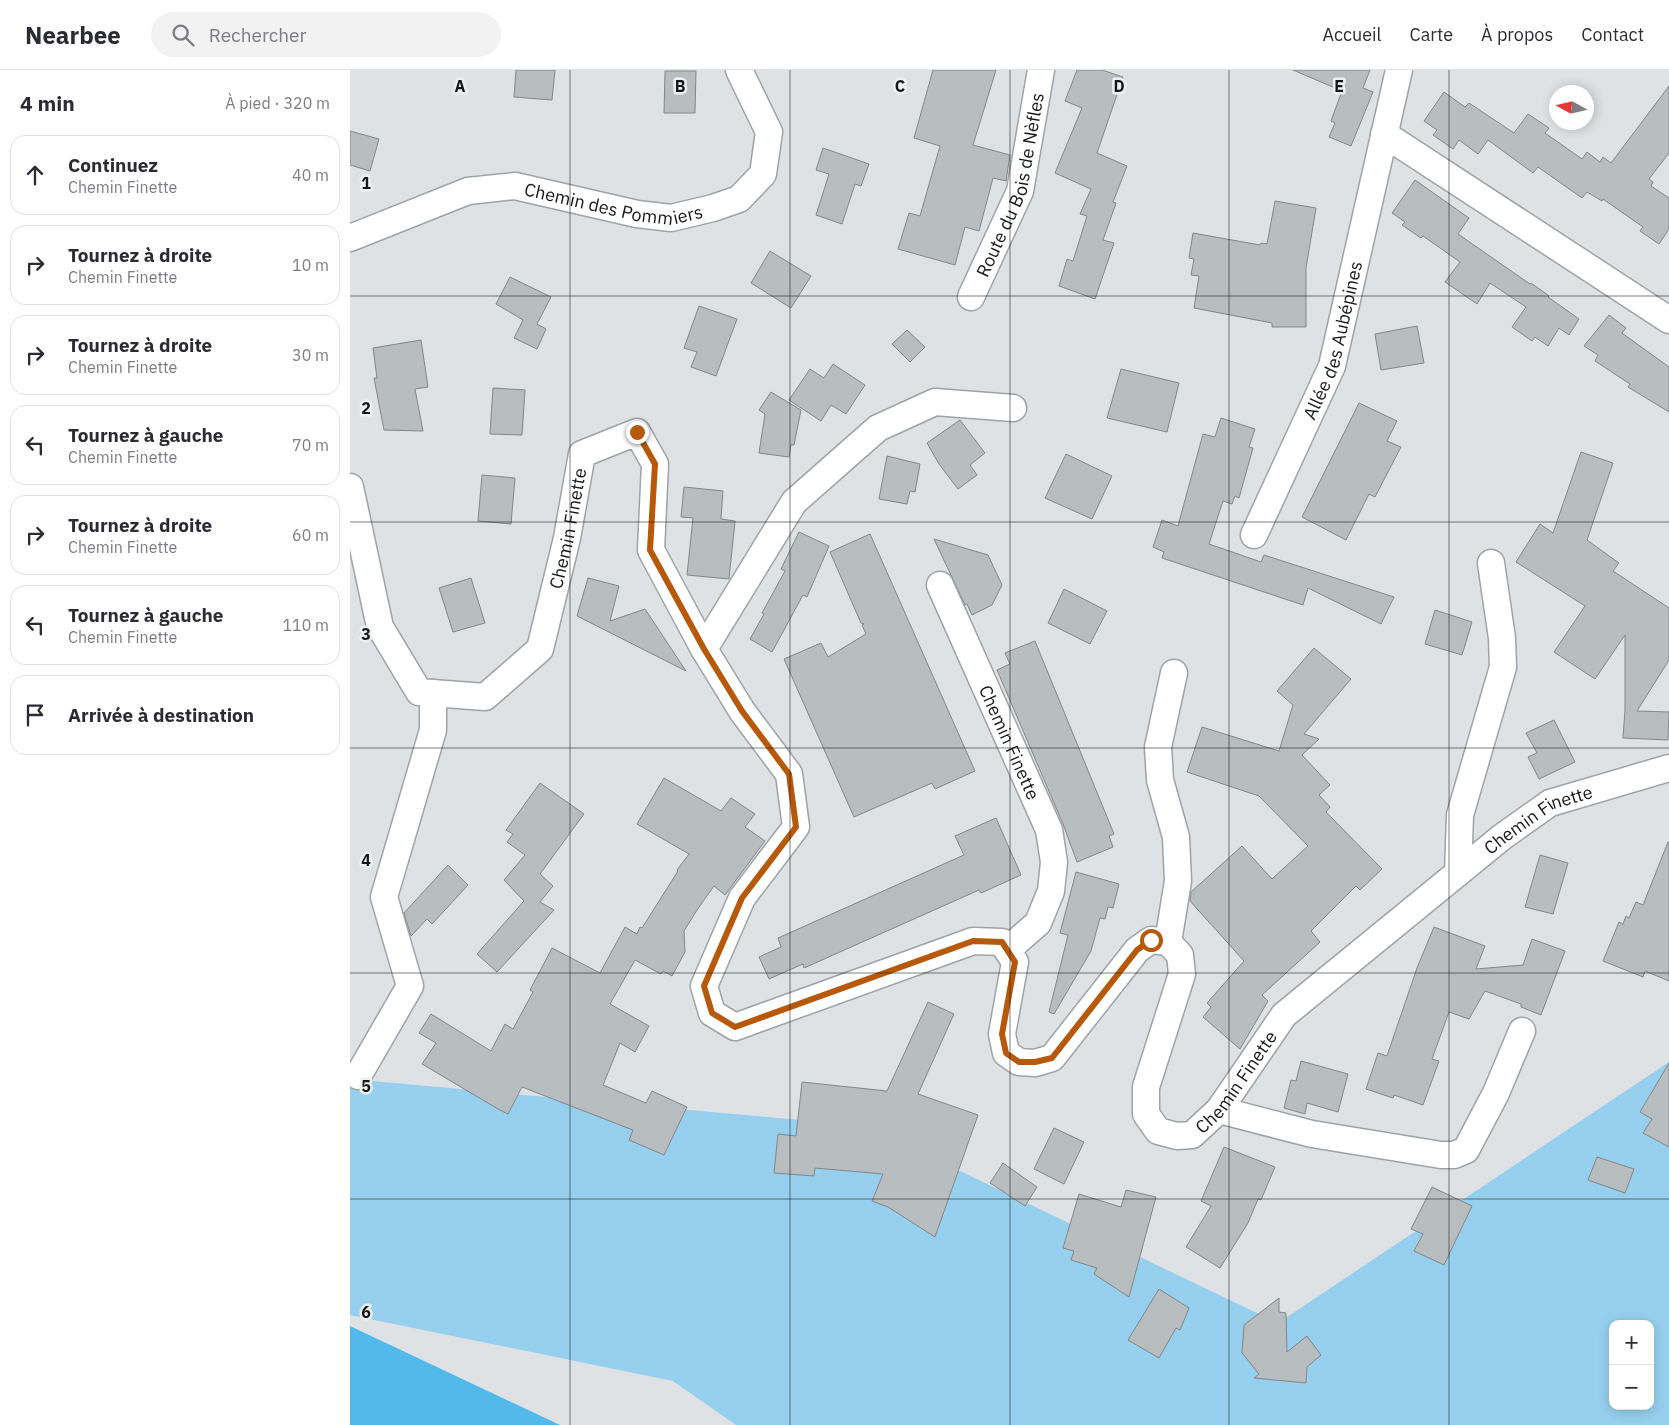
<!DOCTYPE html>
<html lang="fr">
<head>
<meta charset="utf-8">
<style>
	body { margin:0; font-family:"IBM Plex Sans",sans-serif; background:#f2f2f3; color:#2b2b33 }
	.controls { position:absolute; right:15px; bottom:15px; display:grid; overflow:hidden; border-radius:10px; box-shadow:0 2px 12px #0003 }
	.controls button { width:45px; height:45px; display:grid; place-items:center; padding:0; border:0; border-bottom:1px solid #e1e1e2; background:#fff; color:#2b2b33; font:25px sans-serif }
	.compass { position:absolute; left:1199px; top:15px; width:45px; height:45px; border-radius:50%; background:#fff; box-shadow:0 2px 12px #0003; rotate:278deg }
	.stop { position:absolute; width:15px; height:15px; margin:-11px; border:4px solid #b7590a; border-radius:50%; background:#fff }
	.stop.end { background:#b7590a; border-color:#fff; box-shadow:0 1px 5px #0008 }
	.list { margin:0; padding:0; list-style:none }
	h2 { display:flex; justify-content:space-between; align-items:center; height:65px; margin:0; padding:0 20px; font-size:21px }
	h2 small { font-size:16px; font-weight:400; color:#7c7c81 }
	.list li { display:grid; grid-template-columns:32px 1fr auto; gap:15px; align-items:center; box-sizing:border-box; height:80px; margin:0 10px 10px; padding:0 10px; border:1px solid #e1e1e2; border-radius:15px }
	.list b { display:block; font-size:19px; white-space:nowrap }
	.list p { margin:0; font-size:16px; white-space:nowrap; color:#7c7c81 }
	.list em { font-size:16px; font-style:normal; color:#7c7c81 }
	.icon { flex:none; width:28px; height:28px; fill:none; stroke:currentColor; stroke-width:2; stroke-linecap:round; stroke-linejoin:round }
	.map { position:relative; flex:none; width:1319px; height:1355px; overflow:hidden }
	header { display:flex; align-items:center; gap:30px; box-sizing:border-box; height:70px; padding:0 25px; background:#fff; border-bottom:1px solid #e1e1e2 }
	header strong { font-size:24px }
	nav { display:flex; gap:28px; margin-inline-start:auto; font-size:18px }
	.search { width:350px; height:45px; background:#f2f2f3; display:flex; align-items:center; gap:12px; box-sizing:border-box; padding:0 18px; border-radius:28px; color:#7c7c81; font-size:19px }
	main { display:flex }
	aside { flex:1; background:#fff }
	.map>svg:first-child { display:block }
</style>
</head>
<body>
<header>
<strong>Nearbee</strong>
<div class="search"><svg class="icon" aria-label="search" viewBox="0 0 24 24"><circle cx="10" cy="10" r="6"/><path d="M15 15l6 6"/></svg>Rechercher</div>
<nav><a>Accueil</a><a>Carte</a><a>À propos</a><a>Contact</a></nav>
</header>
<main>
<aside>
<h2>4 min<small>À pied · 320 m</small></h2>
<ul class="list">
<li><svg class="icon" aria-label="ahead" viewBox="0 0 24 24"><path d="M12 20V5M6 11l6-6 6 6"/></svg><div><b>Continuez</b><p>Chemin Finette</p></div><em>40 m</em></li>
<li><svg class="icon" aria-label="right" viewBox="0 0 24 24"><path d="M7 20v-9h11M14 6l5 5-5 5"/></svg><div><b>Tournez à droite</b><p>Chemin Finette</p></div><em>10 m</em></li>
<li><svg class="icon" aria-label="right" viewBox="0 0 24 24"><path d="M7 20v-9h11M14 6l5 5-5 5"/></svg><div><b>Tournez à droite</b><p>Chemin Finette</p></div><em>30 m</em></li>
<li><svg class="icon" aria-label="left" viewBox="0 0 24 24"><path d="M17 20v-9H6M10 6l-5 5 5 5"/></svg><div><b>Tournez à gauche</b><p>Chemin Finette</p></div><em>70 m</em></li>
<li><svg class="icon" aria-label="right" viewBox="0 0 24 24"><path d="M7 20v-9h11M14 6l5 5-5 5"/></svg><div><b>Tournez à droite</b><p>Chemin Finette</p></div><em>60 m</em></li>
<li><svg class="icon" aria-label="left" viewBox="0 0 24 24"><path d="M17 20v-9H6M10 6l-5 5 5 5"/></svg><div><b>Tournez à gauche</b><p>Chemin Finette</p></div><em>110 m</em></li>
<li><svg class="icon" aria-label="arrive" viewBox="0 0 24 24"><path d="M6 21V4h12l-3 4 3 4H6"/></svg><div><b>Arrivée à destination</b></div></li>
</ul>
</aside>
<div class="map">
<svg width="1319" height="1355" viewBox="0 0 1319 1355">
	<rect width="100%" height="100%" fill="#dee2e5"/>
	<!-- green -->
	<path fill="#96d0ee" fill-rule="evenodd" d="M 1319,992 L 1319,1355 L 386,1355 L 323,1311 L 0,1245 L 0,1009 L 516,1056 L 928,1253 ZM 1263,1254 L 1300,1254 L 1300,1336 L 1263,1336 Z"/>
	<!-- water -->
	<path fill="#52baea" d="M 0,1256 L 210,1355 L 0,1355 Z"/>
	<!-- building -->
	<path fill="#b8bdbf" stroke="#838789" d="M 166,0 L 205,0 L 202,30 L 164,27 Z
		M 583,0 L 646,0 L 623,75 L 660,85 L 656,111 L 643,108 L 629,161 L 615,157 L 605,195 L 548,179 L 559,143 L 570,146 L 590,76 L 564,68 Z
		M 727,0 L 752,0 L 773,7 L 747,83 L 777,96 L 763,132 L 766,133 L 753,170 L 764,173 L 745,229 L 709,216 L 717,189 L 723,191 L 737,146 L 730,144 L 741,119 L 705,103 L 732,38 L 715,31 Z
		M 943,0 L 1020,0 L 1013,18 L 1023,22 L 1001,76 L 979,67 L 985,53 L 981,51 L 992,21 Z
		M 315,1 L 346,1 L 345,43 L 314,43 Z
		M 1319,16 L 1319,83 L 1299,109 L 1303,112 L 1301,116 L 1319,128 L 1319,159 L 1309,174 L 1290,161 L 1293,157 L 1253,129 L 1252,131 L 1237,122 L 1232,128 L 1188,97 L 1183,103 L 1138,70 L 1128,84 L 1109,70 L 1103,79 L 1083,65 L 1087,60 L 1074,51 L 1094,22 L 1115,37 L 1119,33 L 1164,63 L 1178,44 L 1199,58 L 1195,63 L 1232,89 L 1237,82 L 1250,92 L 1253,87 L 1261,93 Z
		M 0,61 L 29,69 L 20,101 L 0,95 Z
		M 473,78 L 519,94 L 511,116 L 505,114 L 492,154 L 466,145 L 479,104 L 466,100 Z
		M 1065,110 L 1119,148 L 1108,164 L 1180,214 L 1181,213 L 1199,226 L 1198,227 L 1229,249 L 1219,265 L 1209,258 L 1198,276 L 1185,267 L 1182,271 L 1162,257 L 1176,237 L 1140,213 L 1127,234 L 1095,212 L 1110,192 L 1073,166 L 1071,168 L 1052,155 L 1055,152 L 1042,143 Z
		M 925,131 L 966,138 L 956,198 L 956,257 L 922,257 L 922,253 L 844,238 L 849,206 L 841,205 L 844,189 L 839,188 L 843,163 L 910,175 L 911,173 L 917,174 Z
		M 420,181 L 461,206 L 441,238 L 401,213 Z
		M 160,207 L 201,227 L 187,254 L 196,259 L 187,279 L 164,268 L 173,250 L 146,234 Z
		M 349,236 L 387,249 L 366,306 L 341,297 L 347,282 L 334,278 Z
		M 1259,245 L 1276,258 L 1272,263 L 1319,297 L 1319,342 L 1278,317 L 1280,314 L 1245,291 L 1248,285 L 1234,276 Z
		M 1067,256 L 1074,293 L 1031,300 L 1025,264 Z
		M 557,260 L 575,277 L 560,292 L 542,274 Z
		M 71,270 L 78,317 L 65,319 L 73,361 L 34,360 L 24,308 L 27,308 L 23,278 Z
		M 483,294 L 515,315 L 496,344 L 481,335 L 471,351 L 439,330 L 460,299 L 474,308 Z
		M 771,299 L 829,313 L 817,362 L 757,348 Z
		M 143,318 L 175,320 L 172,365 L 140,364 Z
		M 421,322 L 451,340 L 444,375 L 441,375 L 439,387 L 409,383 L 415,344 L 409,340 Z
		M 1009,333 L 1047,351 L 1037,371 L 1051,377 L 1025,427 L 1019,424 L 996,470 L 952,447 Z
		M 871,348 L 905,359 L 899,377 L 903,378 L 889,428 L 885,426 L 882,434 L 873,431 L 859,474 L 911,492 L 914,485 L 1044,527 L 1031,554 L 958,518 L 953,535 L 812,488 L 814,482 L 803,477 L 812,450 L 828,456 L 853,364 L 865,367 Z
		M 610,350 L 635,383 L 620,395 L 627,405 L 608,419 L 589,394 L 577,373 Z
		M 1231,382 L 1263,393 L 1237,470 L 1269,493 L 1263,501 L 1319,538 L 1319,590 L 1287,641 L 1319,642 L 1318,670 L 1273,668 L 1275,640 L 1275,565 L 1245,609 L 1204,582 L 1235,536 L 1166,492 L 1190,454 L 1203,463 Z
		M 716,384 L 762,406 L 742,449 L 695,428 Z
		M 537,386 L 570,394 L 565,422 L 560,421 L 557,434 L 529,429 Z
		M 132,405 L 165,408 L 161,454 L 128,451 Z
		M 334,417 L 373,421 L 371,449 L 385,451 L 379,509 L 337,505 L 343,448 L 331,447 Z
		M 449,462 L 479,476 L 457,527 L 453,525 L 422,582 L 400,569 L 414,544 L 412,543 L 435,501 L 431,499 Z
		M 520,464 L 625,701 L 585,719 L 582,713 L 504,747 L 434,589 L 471,573 L 478,587 L 516,564 L 512,555 L 514,554 L 511,553 L 480,482 Z
		M 584,469 L 638,485 L 652,515 L 642,535 L 622,545 L 617,534 L 615,535 Z
		M 121,508 L 135,553 L 103,562 L 89,518 Z
		M 238,508 L 269,516 L 260,551 L 295,539 L 336,601 L 227,546 Z
		M 714,519 L 757,541 L 740,574 L 698,553 Z
		M 1085,540 L 1122,552 L 1112,585 L 1075,574 Z
		M 685,571 L 764,764 L 759,766 L 763,777 L 727,792 L 713,754 L 647,600 L 660,594 L 655,583 Z
		M 964,578 L 1001,609 L 954,664 L 969,669 L 952,685 L 980,715 L 969,725 L 980,737 L 976,742 L 1032,799 L 1010,820 L 1006,816 L 961,861 L 970,872 L 912,925 L 918,931 L 890,979 L 853,947 L 861,937 L 857,933 L 894,891 L 840,831 L 841,822 L 892,776 L 922,809 L 958,776 L 909,726 L 837,702 L 852,657 L 929,681 L 943,635 L 927,621 Z
		M 1204,650 L 1225,692 L 1189,709 L 1178,687 L 1187,683 L 1176,663 Z
		M 314,708 L 371,741 L 381,728 L 405,744 L 395,757 L 415,771 L 375,825 L 364,816 L 347,840 L 334,861 L 335,882 L 322,906 L 313,901 L 311,904 L 285,890 L 260,934 L 299,956 L 285,982 L 270,973 L 253,1015 L 296,1033 L 302,1021 L 337,1037 L 314,1085 L 279,1070 L 283,1060 L 172,1017 L 158,1044 L 148,1039 L 72,994 L 86,973 L 69,963 L 81,944 L 141,981 L 155,954 L 163,959 L 183,922 L 180,920 L 202,878 L 250,903 L 275,857 L 287,864 L 290,857 L 292,858 L 328,801 L 327,800 L 339,784 L 287,754 Z
		M 190,713 L 234,744 L 190,804 L 203,816 L 190,832 L 204,840 L 147,902 L 127,884 L 174,831 L 154,810 L 175,785 L 157,772 L 163,764 L 156,760 Z
		M 646,748 L 671,805 L 631,823 L 629,820 L 454,898 L 453,894 L 419,909 L 409,887 L 431,877 L 428,868 L 614,785 L 605,766 Z
		M 1318,772 L 1319,772 L 1319,911 L 1295,901 L 1293,907 L 1253,891 L 1269,852 L 1273,854 L 1276,846 L 1279,848 L 1286,832 L 1293,835 Z
		M 1190,785 L 1218,793 L 1203,844 L 1175,837 Z
		M 98,795 L 118,815 L 82,854 L 77,849 L 61,866 L 54,843 Z
		M 726,802 L 769,814 L 763,838 L 758,837 L 755,849 L 750,848 L 741,881 L 704,944 L 699,942 L 718,865 L 710,863 Z
		M 1084,857 L 1135,876 L 1126,899 L 1173,895 L 1182,869 L 1215,881 L 1191,945 L 1171,937 L 1171,934 L 1135,921 L 1119,949 L 1099,942 L 1082,989 L 1089,991 L 1073,1035 L 1044,1025 L 1043,1028 L 1016,1019 L 1028,983 L 1037,986 L 1067,898 Z
		M 578,932 L 604,944 L 568,1024 L 628,1045 L 585,1167 L 538,1137 L 522,1131 L 533,1104 L 465,1098 L 464,1106 L 424,1103 L 428,1064 L 446,1066 L 452,1012 L 537,1021 Z
		M 951,991 L 998,1004 L 988,1042 L 957,1033 L 955,1044 L 934,1038 L 941,1010 L 946,1011 Z
		M 1319,993 L 1319,1077 L 1293,1063 L 1302,1049 L 1290,1042 Z
		M 704,1058 L 734,1072 L 714,1114 L 684,1099 Z
		M 874,1077 L 925,1097 L 911,1130 L 908,1129 L 898,1153 L 870,1198 L 836,1177 L 861,1136 L 851,1131 Z
		M 1247,1087 L 1284,1099 L 1275,1123 L 1238,1110 Z
		M 653,1093 L 687,1117 L 675,1136 L 640,1113 Z
		M 1082,1117 L 1122,1136 L 1094,1195 L 1064,1181 L 1073,1164 L 1061,1159 Z
		M 776,1120 L 806,1127 L 779,1227 L 744,1204 L 747,1198 L 721,1190 L 724,1181 L 713,1178 L 729,1124 L 771,1137 Z
		M 809,1219 L 839,1238 L 830,1260 L 826,1258 L 809,1288 L 778,1270 Z
		M 929,1228 L 929,1242 L 936,1243 L 937,1282 L 957,1266 L 971,1285 L 957,1297 L 956,1313 L 904,1308 L 909,1304 L 892,1283 L 894,1255 Z"/>
	<g fill="none" stroke-linecap="round" stroke-linejoin="round">
		<!-- minor casing -->
		<g stroke="#9ea3a5" stroke-width="29">
			<g id="minor">
				<path d="M 1034,64 L 1319,250"/>
				<path id="s1" d="M 0,168 L 118,121 L 165,116 L 287,144 L 321,148 L 363,138 L 389,129 L 413,104 L 419,62 L 389,0"/>
				<path id="s2" d="M 621,227 L 670,121 L 691,0"/>
				<path id="s3" d="M 0,417 L 30,557 L 69,622 L 135,627 L 190,579 L 217,468 L 232,384 L 287,362 L 305,394 L 301,480 L 354,579 L 392,641 L 439,704 L 446,757 L 392,828 L 354,916 L 362,943 L 385,957 L 623,871 L 652,872 L 665,892 L 652,964 L 656,983 L 669,992 L 685,993 L 702,988 L 787,880 L 801,870 L 818,872 L 830,885 L 832,904 L 796,1017 L 796,1044 L 808,1061 L 827,1066 L 842,1065 L 869,1040 L 934,945 L 1152,767 L 1200,733 L 1319,698"/>
				<path id="s4" d="M 904,465 L 982,296 L 1049,0"/>
				<path id="s5" d="M 590,515 L 699,760 L 704,792 L 701,821 L 688,853 L 657,880"/>
				<path d="M 354,579 L 444,432 L 528,358 L 585,332 L 663,338"/>
				<path d="M 1108,803 L 1110,745 L 1153,597 L 1152,568 L 1141,493"/>
				<path d="M 818,872 L 828,811 L 826,767 L 810,710 L 808,677 L 824,603"/>
				<path d="M 8,1006 L 60,916 L 34,827 L 83,660 L 83,623"/>
				<path d="M 869,1040 L 962,1064 L 1091,1085 L 1104,1085 L 1116,1080 L 1146,1023 L 1172,961"/>
			</g>
		</g>
		<!-- minor -->
		<use href="#minor" stroke="#fff" stroke-width="26"/>
	</g>
	<g fill="none" stroke-linecap="round" stroke-linejoin="round">
		<!-- route -->
		<path stroke="#b7590a" stroke-width="6" d="M 287,362 L 305,394 L 300,480 L 354,579 L 392,641 L 439,704 L 446,757 L 392,828 L 354,916 L 362,943 L 385,957 L 623,871 L 652,872 L 665,892 L 652,964 L 656,983 L 669,992 L 685,992 L 702,988 L 787,880 L 801,870"/>
	</g>
	<!-- grid -->
	<path fill="none" stroke="#161718" stroke-width="1" stroke-opacity="0.55" d="M 220,0 L 220,1355M 440,0 L 440,1355M 660,0 L 660,1355M 879,0 L 879,1355M 1099,0 L 1099,1355M 0,226 L 1319,226M 0,452 L 1319,452M 0,678 L 1319,678M 0,903 L 1319,903M 0,1129 L 1319,1129"/>
	<g text-anchor="middle" dominant-baseline="central" stroke-width="5" stroke-linejoin="round" paint-order="stroke">
		<!-- street labels -->
		<g font-size="18" fill="#161718" stroke="#ebf0f2">
			<text stroke="none"><textPath href="#s2" startOffset="120">Route du Bois de Nèfles</textPath></text>
			<text stroke="none"><textPath href="#s1" startOffset="275">Chemin des Pommiers</textPath></text>
			<text stroke="none"><textPath href="#s4" startOffset="211">Allée des Aubépines</textPath></text>
			<text stroke="none"><textPath href="#s3" startOffset="482">Chemin Finette</textPath></text>
			<text stroke="none"><textPath href="#s5" startOffset="172">Chemin Finette</textPath></text>
			<text stroke="none"><textPath href="#s3" startOffset="2629">Chemin Finette</textPath></text>
			<text stroke="none"><textPath href="#s3" startOffset="2224">Chemin Finette</textPath></text>
		</g>
	</g>
	<g font-size="16" text-anchor="middle" font-weight="bold" fill="#161718" stroke="#ebf0f2" stroke-width="5" stroke-linejoin="round" paint-order="stroke">
		<text x="110" y="22">A</text>
		<text x="330" y="22">B</text>
		<text x="550" y="22">C</text>
		<text x="769" y="22">D</text>
		<text x="989" y="22">E</text>
		<text x="16" y="119">1</text>
		<text x="16" y="344">2</text>
		<text x="16" y="570">3</text>
		<text x="16" y="796">4</text>
		<text x="16" y="1022">5</text>
		<text x="16" y="1248">6</text>
	</g>
</svg>
<div class="controls">
<button>+</button>
<button>−</button>
</div>
<svg class="compass" viewBox="-18 -18 36 36"><path d="M0-13l5 13h-10z" fill="#e53935"/><path d="M0 13l5-13h-10z" fill="#7c7c81"/></svg>
<div class="stop" style="left:801px;top:870px"></div>
<div class="stop end" style="left:287px;top:362px"></div>
</div>
</main>
</body>
</html>
